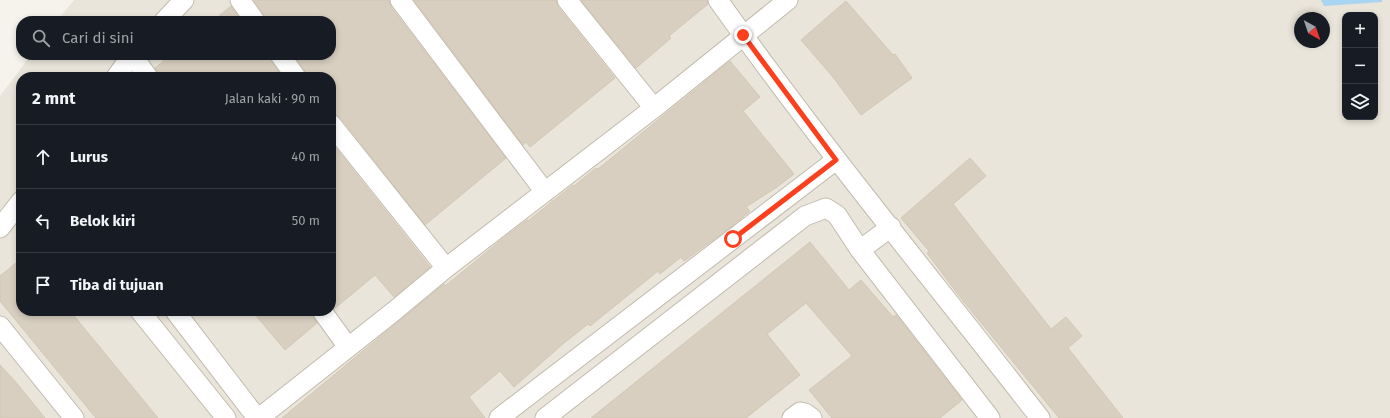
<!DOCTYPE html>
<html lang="id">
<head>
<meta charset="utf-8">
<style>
	body { margin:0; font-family:"Fira Sans",sans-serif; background:#242831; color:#f1f3f6 }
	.controls { position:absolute; right:12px; top:12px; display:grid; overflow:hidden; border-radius:8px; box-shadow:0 2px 6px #0003 }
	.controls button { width:36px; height:36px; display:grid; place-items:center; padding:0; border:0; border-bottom:1px solid #363941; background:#171b24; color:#f1f3f6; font:20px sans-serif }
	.compass { position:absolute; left:1294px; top:12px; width:36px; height:36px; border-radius:50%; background:#171b24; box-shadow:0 2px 6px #0003; rotate:140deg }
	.stop { position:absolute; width:12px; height:12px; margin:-9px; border:3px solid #fc3f1d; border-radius:50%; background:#fff }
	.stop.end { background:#fc3f1d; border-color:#fff; box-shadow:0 1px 4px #0008 }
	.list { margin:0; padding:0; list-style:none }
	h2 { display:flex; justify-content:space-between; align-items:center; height:52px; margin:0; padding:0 16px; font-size:17px }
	h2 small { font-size:13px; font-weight:400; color:#9ea1a6 }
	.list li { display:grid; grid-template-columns:26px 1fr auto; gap:12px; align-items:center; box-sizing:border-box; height:64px; padding:0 16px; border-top:1px solid #363941 }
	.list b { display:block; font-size:15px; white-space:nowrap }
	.list em { font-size:13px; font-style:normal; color:#9ea1a6 }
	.icon { flex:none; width:22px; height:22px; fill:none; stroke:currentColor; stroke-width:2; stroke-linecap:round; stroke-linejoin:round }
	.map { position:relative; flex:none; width:1390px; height:418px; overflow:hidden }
	.search { position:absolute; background:#171b24; box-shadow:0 2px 6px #0003; left:16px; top:16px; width:320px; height:44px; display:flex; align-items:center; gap:10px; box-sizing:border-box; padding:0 14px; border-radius:16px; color:#9ea1a6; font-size:15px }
	.panel { position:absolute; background:#171b24; box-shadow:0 2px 6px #0003; left:16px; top:72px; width:320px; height:244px; border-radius:16px }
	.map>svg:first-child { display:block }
</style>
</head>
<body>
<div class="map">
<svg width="1390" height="418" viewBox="0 0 1390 418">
	<rect width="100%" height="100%" fill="#f6f3ec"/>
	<!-- residential -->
	<path fill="#eae5da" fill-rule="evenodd" d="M 74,0 L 1390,0 L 1390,418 L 0,418 L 0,96 L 31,55 L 331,55 L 331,21 L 57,21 ZM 1345,15 L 1375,15 L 1375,117 L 1345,117 ZM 1300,18 L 1324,18 L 1324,42 L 1300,42 ZM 21,77 L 331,77 L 331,311 L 21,311 Z"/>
	<!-- water -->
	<path fill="#a9d4f2" d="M 1321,0 L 1382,0 L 1382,2 L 1324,6 Z"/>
	<!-- building -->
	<path fill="#d8cfc1" stroke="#d3c7b4" d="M 254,0 L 389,0 L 391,7 L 506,158 L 425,225 L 340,117 L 331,113 L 331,77 L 307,77 L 305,71 L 294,55 L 331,55 L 331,21 L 266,21 L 264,15 Z
		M 414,0 L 556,0 L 558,7 L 615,78 L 530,147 L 526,142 L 523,145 Z
		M 581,0 L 707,0 L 708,4 L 669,36 L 671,38 L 636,68 Z
		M 846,1 L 893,55 L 895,54 L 912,78 L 861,115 L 833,77 L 801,40 Z
		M 231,6 L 241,21 L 213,21 Z
		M 159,55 L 269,55 L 271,61 L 282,77 L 159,77 L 155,68 L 164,61 Z
		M 730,61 L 760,97 L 743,111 L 794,174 L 777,187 L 746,207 L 750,211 L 728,229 L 684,261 L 681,257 L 660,274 L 658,271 L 590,326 L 588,324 L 564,343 L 514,387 L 500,371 L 469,397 L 485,418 L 282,418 L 444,284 L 445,286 L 505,237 L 527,220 L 528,221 L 573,185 L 574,186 L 596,168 L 598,169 Z
		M 331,142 L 430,267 L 394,297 L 375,275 L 334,309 L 331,305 Z
		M 970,158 L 986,176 L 953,204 L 1051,329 L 1066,317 L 1082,336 L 1068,348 L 1123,418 L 1059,418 L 960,297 L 927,253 L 929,251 L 901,218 Z
		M 810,242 L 849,290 L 861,280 L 893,317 L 896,315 L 962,400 L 940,418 L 832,418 L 809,390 L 852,356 L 806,303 L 767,334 L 800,375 L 746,418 L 591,418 Z
		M 21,259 L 21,311 L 70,311 L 158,418 L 96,418 L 0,301 L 0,276 Z
		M 252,311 L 311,311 L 317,323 L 285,350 Z
		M 0,365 L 14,380 L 45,418 L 0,418 Z"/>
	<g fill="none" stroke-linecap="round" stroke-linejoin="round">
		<!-- minor casing -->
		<g stroke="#c2bbae" stroke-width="21">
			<path id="minor" d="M 240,0 L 255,21
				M 400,0 L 545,192
				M 567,0 L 654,108
				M 718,0 C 820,144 932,279 1040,418
				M 164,21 L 184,0
				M 132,55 L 148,77
				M 280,55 L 296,77
				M 116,77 L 132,55
				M 331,124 L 446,268
				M 0,228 L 21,201
				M 860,250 L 891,227
				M 140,311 L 226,418
				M 175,311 L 257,418
				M 322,311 L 348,347
				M 0,326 L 74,418
				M 259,418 L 393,312 L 446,268 L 654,108 L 788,0
				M 499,418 L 836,160
				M 545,418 L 805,216 L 826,208 L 837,215 L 860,250 L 990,418
				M 792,418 L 800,412 L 805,413 L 812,418"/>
		</g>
		<!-- minor -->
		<use href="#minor" stroke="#fff" stroke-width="19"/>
	</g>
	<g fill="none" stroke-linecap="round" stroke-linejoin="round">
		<!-- route -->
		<path stroke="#fc3f1d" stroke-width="5" d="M 733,239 L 836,160 L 743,35"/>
	</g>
</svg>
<div class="controls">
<button>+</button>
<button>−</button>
<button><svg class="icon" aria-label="layers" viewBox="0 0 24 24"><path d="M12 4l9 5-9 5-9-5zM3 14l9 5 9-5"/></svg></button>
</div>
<svg class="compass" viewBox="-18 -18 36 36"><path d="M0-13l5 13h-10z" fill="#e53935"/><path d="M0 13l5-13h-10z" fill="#9ea1a6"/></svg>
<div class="stop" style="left:733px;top:239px"></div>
<div class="stop end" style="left:743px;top:35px"></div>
<div class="search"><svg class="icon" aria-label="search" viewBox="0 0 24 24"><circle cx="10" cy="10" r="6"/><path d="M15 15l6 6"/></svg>Cari di sini</div>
<section class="panel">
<h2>2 mnt<small>Jalan kaki · 90 m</small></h2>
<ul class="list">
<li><svg class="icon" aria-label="ahead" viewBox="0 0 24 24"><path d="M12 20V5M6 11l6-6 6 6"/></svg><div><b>Lurus</b></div><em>40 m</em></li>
<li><svg class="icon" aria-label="left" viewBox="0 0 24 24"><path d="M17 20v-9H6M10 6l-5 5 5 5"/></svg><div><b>Belok kiri</b></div><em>50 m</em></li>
<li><svg class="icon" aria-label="arrive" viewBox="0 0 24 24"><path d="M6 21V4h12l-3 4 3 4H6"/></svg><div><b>Tiba di tujuan</b></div></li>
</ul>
</section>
</div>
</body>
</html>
